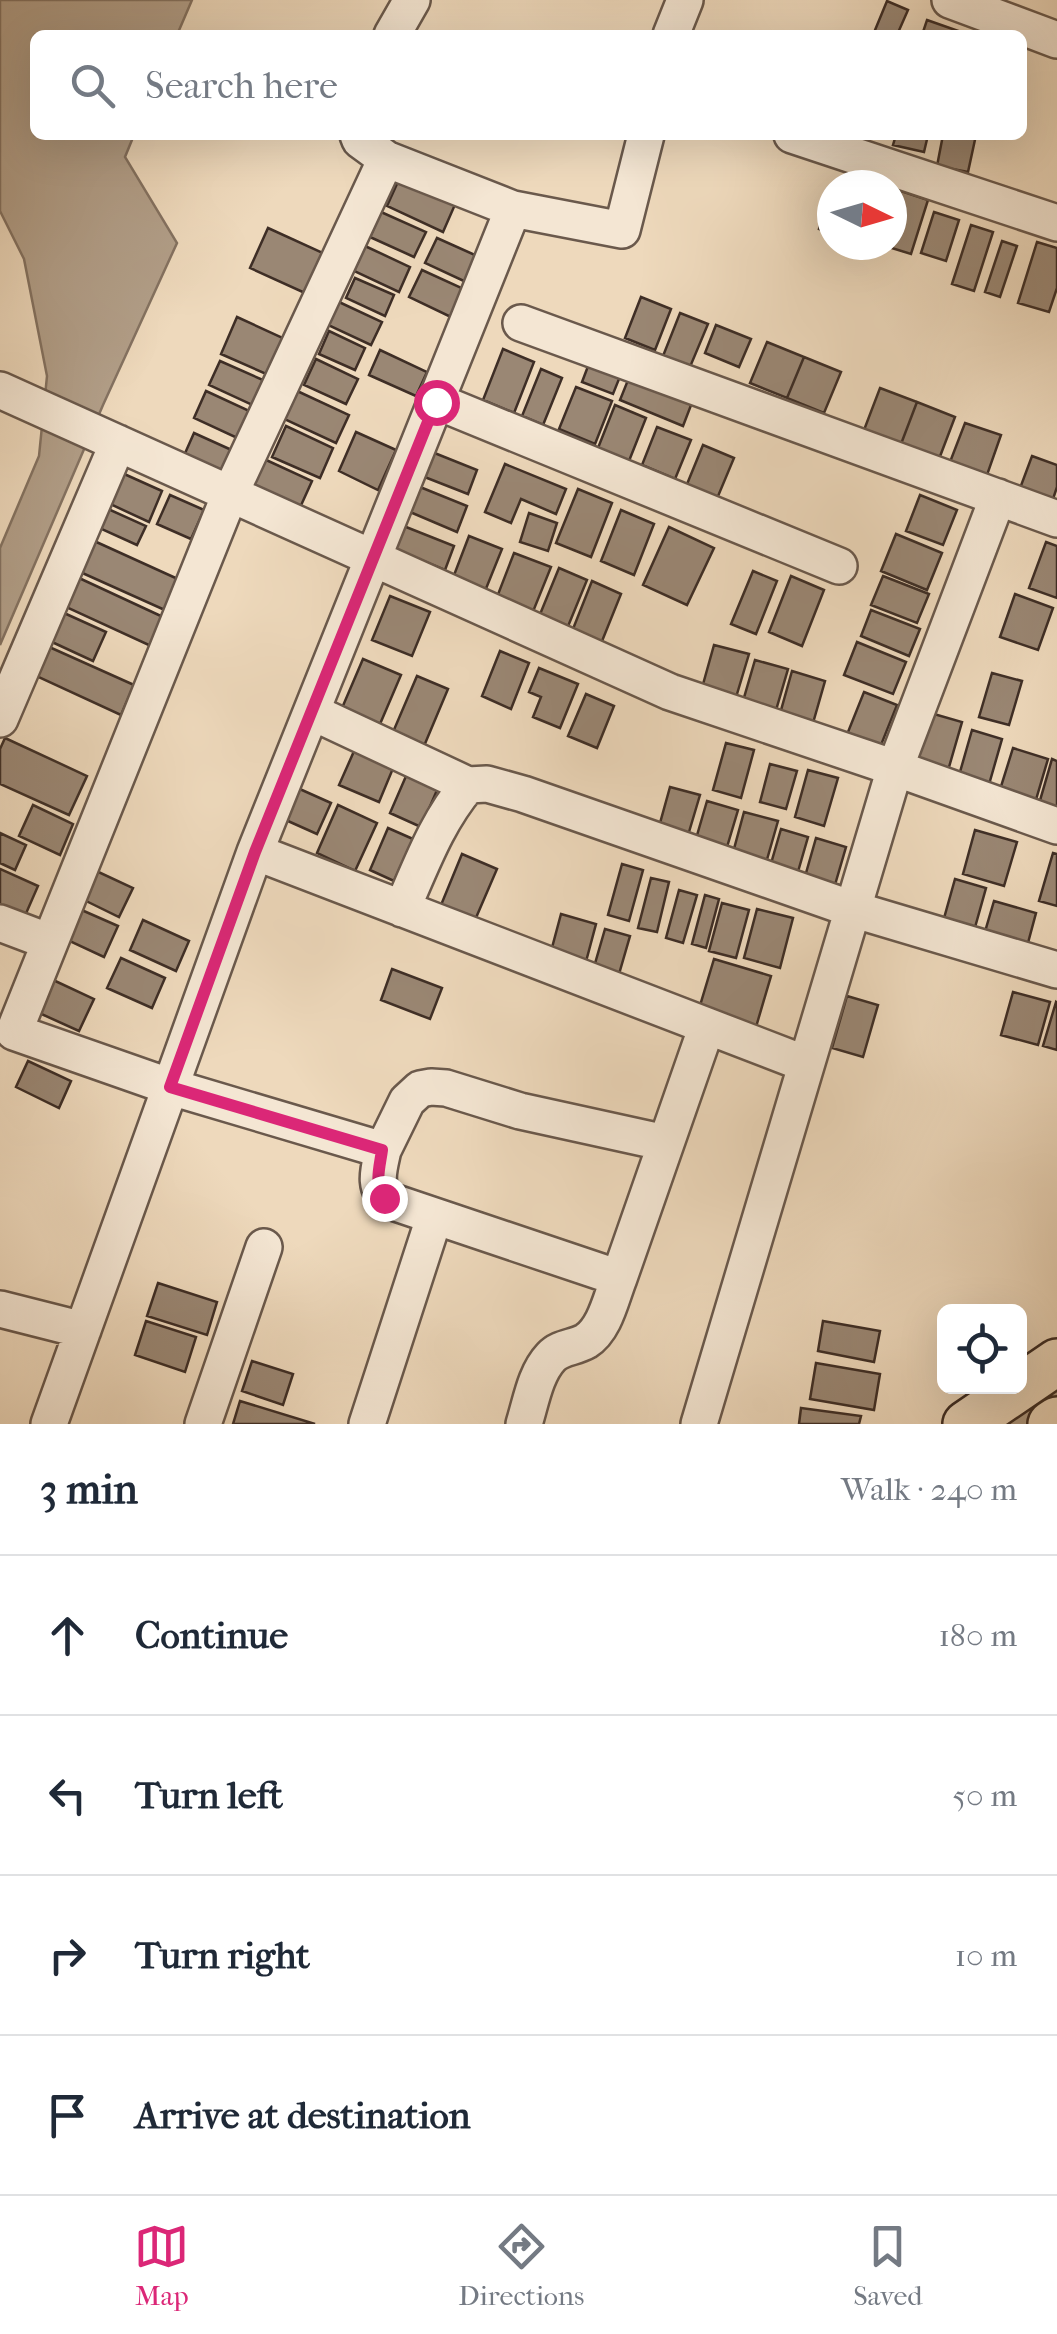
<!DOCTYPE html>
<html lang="en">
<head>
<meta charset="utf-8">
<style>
	body { margin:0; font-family:"IM FELL French Canon",serif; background:#f6f6f7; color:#1f2937 }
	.controls { position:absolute; right:30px; bottom:30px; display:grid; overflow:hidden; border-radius:15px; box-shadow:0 10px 40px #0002 }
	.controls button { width:90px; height:90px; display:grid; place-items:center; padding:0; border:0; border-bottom:2px solid #e0e1e3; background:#fff; color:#1f2937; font:50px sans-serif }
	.compass { position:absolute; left:817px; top:170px; width:90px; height:90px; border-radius:50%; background:#fff; box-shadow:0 10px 40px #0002; rotate:95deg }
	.stop { position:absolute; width:30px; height:30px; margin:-22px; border:8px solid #db2777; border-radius:50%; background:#fff }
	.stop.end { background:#db2777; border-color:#fff; box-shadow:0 2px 10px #0008 }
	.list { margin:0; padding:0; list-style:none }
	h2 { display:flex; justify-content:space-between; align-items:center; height:130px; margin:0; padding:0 40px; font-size:42px }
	h2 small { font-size:32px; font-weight:400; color:#747a83 }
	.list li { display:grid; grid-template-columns:65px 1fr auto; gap:30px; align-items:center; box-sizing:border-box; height:160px; padding:0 40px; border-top:2px solid #e0e1e3 }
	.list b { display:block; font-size:38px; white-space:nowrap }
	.list em { font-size:32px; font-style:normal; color:#747a83 }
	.icon { flex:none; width:55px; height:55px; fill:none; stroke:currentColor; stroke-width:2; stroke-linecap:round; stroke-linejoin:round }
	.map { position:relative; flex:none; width:1057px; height:1424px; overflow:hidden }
	.search { position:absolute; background:#fff; box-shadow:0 10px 40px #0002; left:30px; right:30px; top:30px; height:110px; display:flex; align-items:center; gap:25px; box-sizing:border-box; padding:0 35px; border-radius:15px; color:#747a83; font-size:38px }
	.sheet { height:770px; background:#fff }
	nav { display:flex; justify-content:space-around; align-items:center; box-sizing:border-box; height:140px; border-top:2px solid #e0e1e3; background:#fff; font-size:28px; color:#747a83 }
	nav a { display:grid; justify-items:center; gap:5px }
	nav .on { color:#db2777 }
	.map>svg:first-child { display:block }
</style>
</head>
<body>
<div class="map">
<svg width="1057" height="1424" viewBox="0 0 1057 1424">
	<rect width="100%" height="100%" fill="#eed9bc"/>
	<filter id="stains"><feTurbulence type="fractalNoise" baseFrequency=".002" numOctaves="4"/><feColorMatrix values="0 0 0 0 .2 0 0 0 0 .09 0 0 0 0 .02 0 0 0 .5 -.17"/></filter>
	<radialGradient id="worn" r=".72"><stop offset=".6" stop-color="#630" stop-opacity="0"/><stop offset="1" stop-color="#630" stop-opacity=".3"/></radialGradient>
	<!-- water -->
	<path fill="#b29f89" stroke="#847261" stroke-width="2.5" d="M 0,0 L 192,0 L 177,35 L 35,35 L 35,135 L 134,135 L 125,157 L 177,243 L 103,405 L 0,645 L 0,548 L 39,456 L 47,376 L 24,259 L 0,211 Z"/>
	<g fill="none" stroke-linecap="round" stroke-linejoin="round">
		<!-- canal -->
		<path stroke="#b29f89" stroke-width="30" d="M 1016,1424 L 1057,1398"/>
	</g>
	<!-- building -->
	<path fill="#9a8774" stroke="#3e2e26" stroke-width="2.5" d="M 887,1 L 908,10 L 897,35 L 873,35 Z
		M 927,20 L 967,34 L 966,35 L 922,35 Z
		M 896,135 L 928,135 L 924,152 L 893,145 Z
		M 943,135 L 976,135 L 968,172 L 937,166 Z
		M 401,175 L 457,200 L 443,232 L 387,206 Z
		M 832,188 L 832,234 L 819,229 Z
		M 892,188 L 928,200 L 911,254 L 882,245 L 892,245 Z
		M 381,212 L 426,232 L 414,257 L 370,237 Z
		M 934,212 L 959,220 L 946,261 L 921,253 Z
		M 971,225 L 993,232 L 974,291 L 952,284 Z
		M 268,228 L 323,253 L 305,293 L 250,268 Z
		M 437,238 L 477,256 L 466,282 L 425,263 Z
		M 1002,241 L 1017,246 L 1000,297 L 985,292 Z
		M 1037,242 L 1057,248 L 1057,288 L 1049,312 L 1018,303 Z
		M 365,246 L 410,267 L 399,292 L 354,271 Z
		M 422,270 L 466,290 L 453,318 L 409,297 Z
		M 355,278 L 394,295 L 385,316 L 346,298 Z
		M 641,297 L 671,309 L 655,350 L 625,338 Z
		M 339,302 L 382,322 L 371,345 L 328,325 Z
		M 680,313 L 708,324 L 690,367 L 663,356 Z
		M 237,317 L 296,344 L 280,380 L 221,354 Z
		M 716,325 L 751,339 L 739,367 L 705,353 Z
		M 329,331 L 365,348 L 355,370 L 319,354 Z
		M 767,342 L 804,357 L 787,398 L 750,383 Z
		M 503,349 L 534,362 L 514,413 L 483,400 Z
		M 380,350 L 427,372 L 416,396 L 369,375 Z
		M 804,357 L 841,372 L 824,413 L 787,398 Z
		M 316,359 L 358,379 L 346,404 L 304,385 Z
		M 220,361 L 272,384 L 261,409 L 209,385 Z
		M 590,361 L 621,374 L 613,394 L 582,382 Z
		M 541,369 L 562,378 L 543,425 L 522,416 Z
		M 630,375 L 693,400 L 683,426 L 620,400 Z
		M 576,387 L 612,401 L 595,444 L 559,429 Z
		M 880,388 L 917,402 L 901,444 L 864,430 Z
		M 295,390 L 349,415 L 336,443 L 282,418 Z
		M 206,391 L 258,415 L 246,442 L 194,418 Z
		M 917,402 L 955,417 L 939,459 L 901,444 Z
		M 615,405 L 646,418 L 627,466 L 596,453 Z
		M 965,423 L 1001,435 L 987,475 L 950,462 Z
		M 286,426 L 333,448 L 320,478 L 272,457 Z
		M 657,427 L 691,440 L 675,479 L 642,465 Z
		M 356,432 L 396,450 L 378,490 L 339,471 Z
		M 194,433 L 236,452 L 224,479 L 182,460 Z
		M 703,445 L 734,458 L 716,501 L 685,489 Z
		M 432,452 L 477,470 L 468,494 L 422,476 Z
		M 1032,456 L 1057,465 L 1057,487 L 1049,511 L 1016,499 Z
		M 264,459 L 312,481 L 298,512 L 250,490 Z
		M 505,464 L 566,489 L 556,514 L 521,499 L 511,523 L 485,512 Z
		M 122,473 L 162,491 L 149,522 L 108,503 Z
		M 420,487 L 467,506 L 457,532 L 410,512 Z
		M 578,489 L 612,503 L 591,557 L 556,543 Z
		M 170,495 L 204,510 L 191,539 L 157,524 Z
		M 920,495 L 957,510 L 943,545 L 906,531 Z
		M 106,508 L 146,526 L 137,545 L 97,527 Z
		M 621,510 L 654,524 L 634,575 L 601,561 Z
		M 529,513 L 557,523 L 548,551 L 520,542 Z
		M 396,523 L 454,546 L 445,570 L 387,546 Z
		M 669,527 L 714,548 L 687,605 L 643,585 Z
		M 896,534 L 942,553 L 927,590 L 881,571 Z
		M 469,536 L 502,549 L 483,596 L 451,583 Z
		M 92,540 L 180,580 L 167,611 L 78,571 Z
		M 1046,542 L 1057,546 L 1057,598 L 1029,588 Z
		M 514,553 L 551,567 L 528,624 L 492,610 Z
		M 559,568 L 587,580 L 564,636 L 536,624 Z
		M 753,571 L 777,581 L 756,634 L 731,624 Z
		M 791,576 L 824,590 L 802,646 L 769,632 Z
		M 883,576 L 929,594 L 917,623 L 871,605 Z
		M 79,578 L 163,617 L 151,646 L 66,607 Z
		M 592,581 L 621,594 L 598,651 L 569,639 Z
		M 1015,594 L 1053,608 L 1038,650 L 1000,637 Z
		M 390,596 L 430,612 L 412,656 L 372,640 Z
		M 871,610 L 920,629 L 909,656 L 861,636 Z
		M 64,613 L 106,632 L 93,661 L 52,642 Z
		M 857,642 L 906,662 L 893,694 L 844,675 Z
		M 714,645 L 749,654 L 734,704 L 700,695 Z
		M 47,646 L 134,685 L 121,715 L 34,675 Z
		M 500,651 L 529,663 L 511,709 L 482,696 Z
		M 363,659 L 401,675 L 380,724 L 342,708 Z
		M 755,660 L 788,669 L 774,717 L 741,708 Z
		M 539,668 L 578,684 L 560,728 L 533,717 L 541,697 L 529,692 Z
		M 792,671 L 825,681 L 811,730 L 778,721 Z
		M 992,673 L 1022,681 L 1009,725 L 979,717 Z
		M 417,676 L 448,689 L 424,746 L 393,732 Z
		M 864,692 L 897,705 L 877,755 L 844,742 Z
		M 586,694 L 614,706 L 597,748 L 568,736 Z
		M 927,712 L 962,722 L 947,774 L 912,764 Z
		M 972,730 L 1002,739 L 988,788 L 958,779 Z
		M 5,738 L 87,776 L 69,815 L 0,784 L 0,749 Z
		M 726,743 L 754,750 L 741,798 L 713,790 Z
		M 1013,748 L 1048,759 L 1035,803 L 999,793 Z
		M 355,749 L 394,766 L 379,802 L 339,785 Z
		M 1052,759 L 1057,761 L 1057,809 L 1039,804 Z
		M 770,764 L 797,771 L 786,809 L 760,802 Z
		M 410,767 L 441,781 L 421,827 L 390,813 Z
		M 808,770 L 838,778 L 824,826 L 795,817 Z
		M 293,786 L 331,803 L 317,834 L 279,817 Z
		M 670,787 L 700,795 L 686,842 L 657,834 Z
		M 707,801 L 738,810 L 724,857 L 693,849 Z
		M 33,805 L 73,824 L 60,855 L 19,836 Z
		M 338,805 L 377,823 L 355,871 L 317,853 Z
		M 744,812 L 778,821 L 764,870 L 731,860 Z
		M 388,828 L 413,839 L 394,881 L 370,870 Z
		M 781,829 L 808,837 L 795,882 L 768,874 Z
		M 975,830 L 1017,842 L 1004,886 L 963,874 Z
		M 0,833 L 26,845 L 15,870 L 0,863 Z
		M 816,838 L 846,847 L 832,895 L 802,887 Z
		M 1053,853 L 1057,854 L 1057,906 L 1039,901 Z
		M 462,854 L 497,869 L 475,920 L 441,905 Z
		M 622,864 L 643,870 L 629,921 L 608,915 Z
		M 0,869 L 38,886 L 24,918 L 0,907 Z
		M 92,869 L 133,888 L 119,917 L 80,898 Z
		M 651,878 L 669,882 L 657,932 L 638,928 Z
		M 955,879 L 986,888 L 972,938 L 941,929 Z
		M 679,890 L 697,895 L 683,943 L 666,938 Z
		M 705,895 L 719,899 L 706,948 L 692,944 Z
		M 994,901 L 1036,913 L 1025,954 L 982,942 Z
		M 722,903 L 749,910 L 736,958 L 709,951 Z
		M 77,908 L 118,926 L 104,957 L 63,938 Z
		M 757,909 L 793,918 L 780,968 L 744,958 Z
		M 561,914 L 596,924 L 584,969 L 549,959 Z
		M 143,920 L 189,941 L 176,971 L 130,950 Z
		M 605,929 L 630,936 L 617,981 L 592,974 Z
		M 121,958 L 165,978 L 152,1008 L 107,988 Z
		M 714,959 L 771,976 L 756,1027 L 699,1009 Z
		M 392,969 L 442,988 L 430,1019 L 381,1000 Z
		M 51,979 L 94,999 L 79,1031 L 37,1012 Z
		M 1013,992 L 1050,1002 L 1038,1045 L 1001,1035 Z
		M 847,996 L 878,1005 L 863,1057 L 832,1048 Z
		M 1056,1002 L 1057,1003 L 1057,1050 L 1043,1046 Z
		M 28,1061 L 71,1081 L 59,1108 L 16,1087 Z
		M 158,1283 L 217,1302 L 207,1335 L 147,1316 Z
		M 146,1321 L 196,1337 L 185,1372 L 135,1355 Z
		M 823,1321 L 880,1331 L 874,1362 L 818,1351 Z
		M 252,1361 L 293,1374 L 283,1405 L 242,1391 Z
		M 816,1363 L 880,1374 L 874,1410 L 810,1399 Z
		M 240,1401 L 315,1424 L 233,1424 Z
		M 801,1408 L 861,1416 L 859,1424 L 799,1424 Z"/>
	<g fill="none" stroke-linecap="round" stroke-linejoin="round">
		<!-- minor casing -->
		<g stroke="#6a594c" stroke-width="40">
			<path id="minor" d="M 950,0 L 1057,40
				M 392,35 L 412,0
				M 671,35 L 685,0
				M 358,135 L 360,140 L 386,159
				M 646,135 L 622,230 L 513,209 L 386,159 L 230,494 L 14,1032 L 171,1087 L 383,1150 C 379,1169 372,1188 390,1201 L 619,1278 L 707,1026
				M 792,135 L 1057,223
				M 521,323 L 1057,519
				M 0,390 L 670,692 L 895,768 L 1057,826
				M 436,401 L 839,566
				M 312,712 L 468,785
				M 0,719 L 118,443
				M 255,852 L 806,1064
				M 402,909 C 421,866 437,821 468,785 L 487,784 L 523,794 L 852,909 L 1057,970
				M 0,923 L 50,942
				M 383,1150 L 407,1101 L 420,1089 L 431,1087 L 446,1088 L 520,1111 L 666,1143
				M 0,1309 L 83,1330
				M 49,1424 L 255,852 L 513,209
				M 203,1424 L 264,1247
				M 367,1424 L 434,1218
				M 524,1424 C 531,1402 535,1374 551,1357 C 560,1347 574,1348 586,1341 C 605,1329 611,1298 619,1278
				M 699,1424 L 895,768 L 998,497"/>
		</g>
		<!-- major casing -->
		<g stroke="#3e2e26" stroke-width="50">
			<path id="major" d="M 966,1424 L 1057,1362
				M 1051,1424 L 1057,1420"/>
		</g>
		<!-- minor -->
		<use href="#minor" stroke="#f4e6d3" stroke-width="35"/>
		<!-- major -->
		<use href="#major" stroke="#eed9bc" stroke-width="45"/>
	</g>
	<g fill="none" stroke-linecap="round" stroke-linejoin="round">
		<!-- route -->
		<path stroke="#db2777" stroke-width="12" d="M 384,1198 C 374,1183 380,1166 382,1150 L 170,1087 L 255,852 L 436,402"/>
	</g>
	<rect width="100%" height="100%" filter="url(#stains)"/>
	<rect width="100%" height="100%" fill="url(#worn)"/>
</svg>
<div class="controls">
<button><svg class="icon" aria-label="locate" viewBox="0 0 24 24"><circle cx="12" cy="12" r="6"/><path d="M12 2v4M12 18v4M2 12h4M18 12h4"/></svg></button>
</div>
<svg class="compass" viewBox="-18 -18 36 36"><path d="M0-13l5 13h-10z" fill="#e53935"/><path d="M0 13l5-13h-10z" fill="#747a83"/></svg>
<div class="stop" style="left:436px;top:402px"></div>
<div class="stop end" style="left:384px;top:1198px"></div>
<div class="search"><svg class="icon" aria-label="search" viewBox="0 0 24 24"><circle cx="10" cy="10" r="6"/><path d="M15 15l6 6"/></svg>Search here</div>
</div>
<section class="sheet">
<h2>3 min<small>Walk · 240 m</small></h2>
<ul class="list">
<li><svg class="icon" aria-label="ahead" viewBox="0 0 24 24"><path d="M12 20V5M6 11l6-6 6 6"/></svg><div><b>Continue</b></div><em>180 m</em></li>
<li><svg class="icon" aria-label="left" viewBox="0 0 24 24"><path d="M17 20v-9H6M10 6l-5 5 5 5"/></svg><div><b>Turn left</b></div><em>50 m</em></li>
<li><svg class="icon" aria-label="right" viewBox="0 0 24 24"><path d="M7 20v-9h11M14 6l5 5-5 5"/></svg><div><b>Turn right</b></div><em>10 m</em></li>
<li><svg class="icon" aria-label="arrive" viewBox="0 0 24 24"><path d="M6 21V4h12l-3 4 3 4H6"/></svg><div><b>Arrive at destination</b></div></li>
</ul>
</section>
<nav>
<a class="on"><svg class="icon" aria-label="map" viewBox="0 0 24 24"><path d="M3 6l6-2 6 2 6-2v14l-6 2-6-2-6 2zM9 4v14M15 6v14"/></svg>Map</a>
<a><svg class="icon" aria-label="directions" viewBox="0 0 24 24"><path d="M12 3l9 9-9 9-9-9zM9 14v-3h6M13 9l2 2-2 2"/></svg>Directions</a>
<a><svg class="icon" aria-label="saved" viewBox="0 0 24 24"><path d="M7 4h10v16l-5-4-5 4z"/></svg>Saved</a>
</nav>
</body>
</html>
